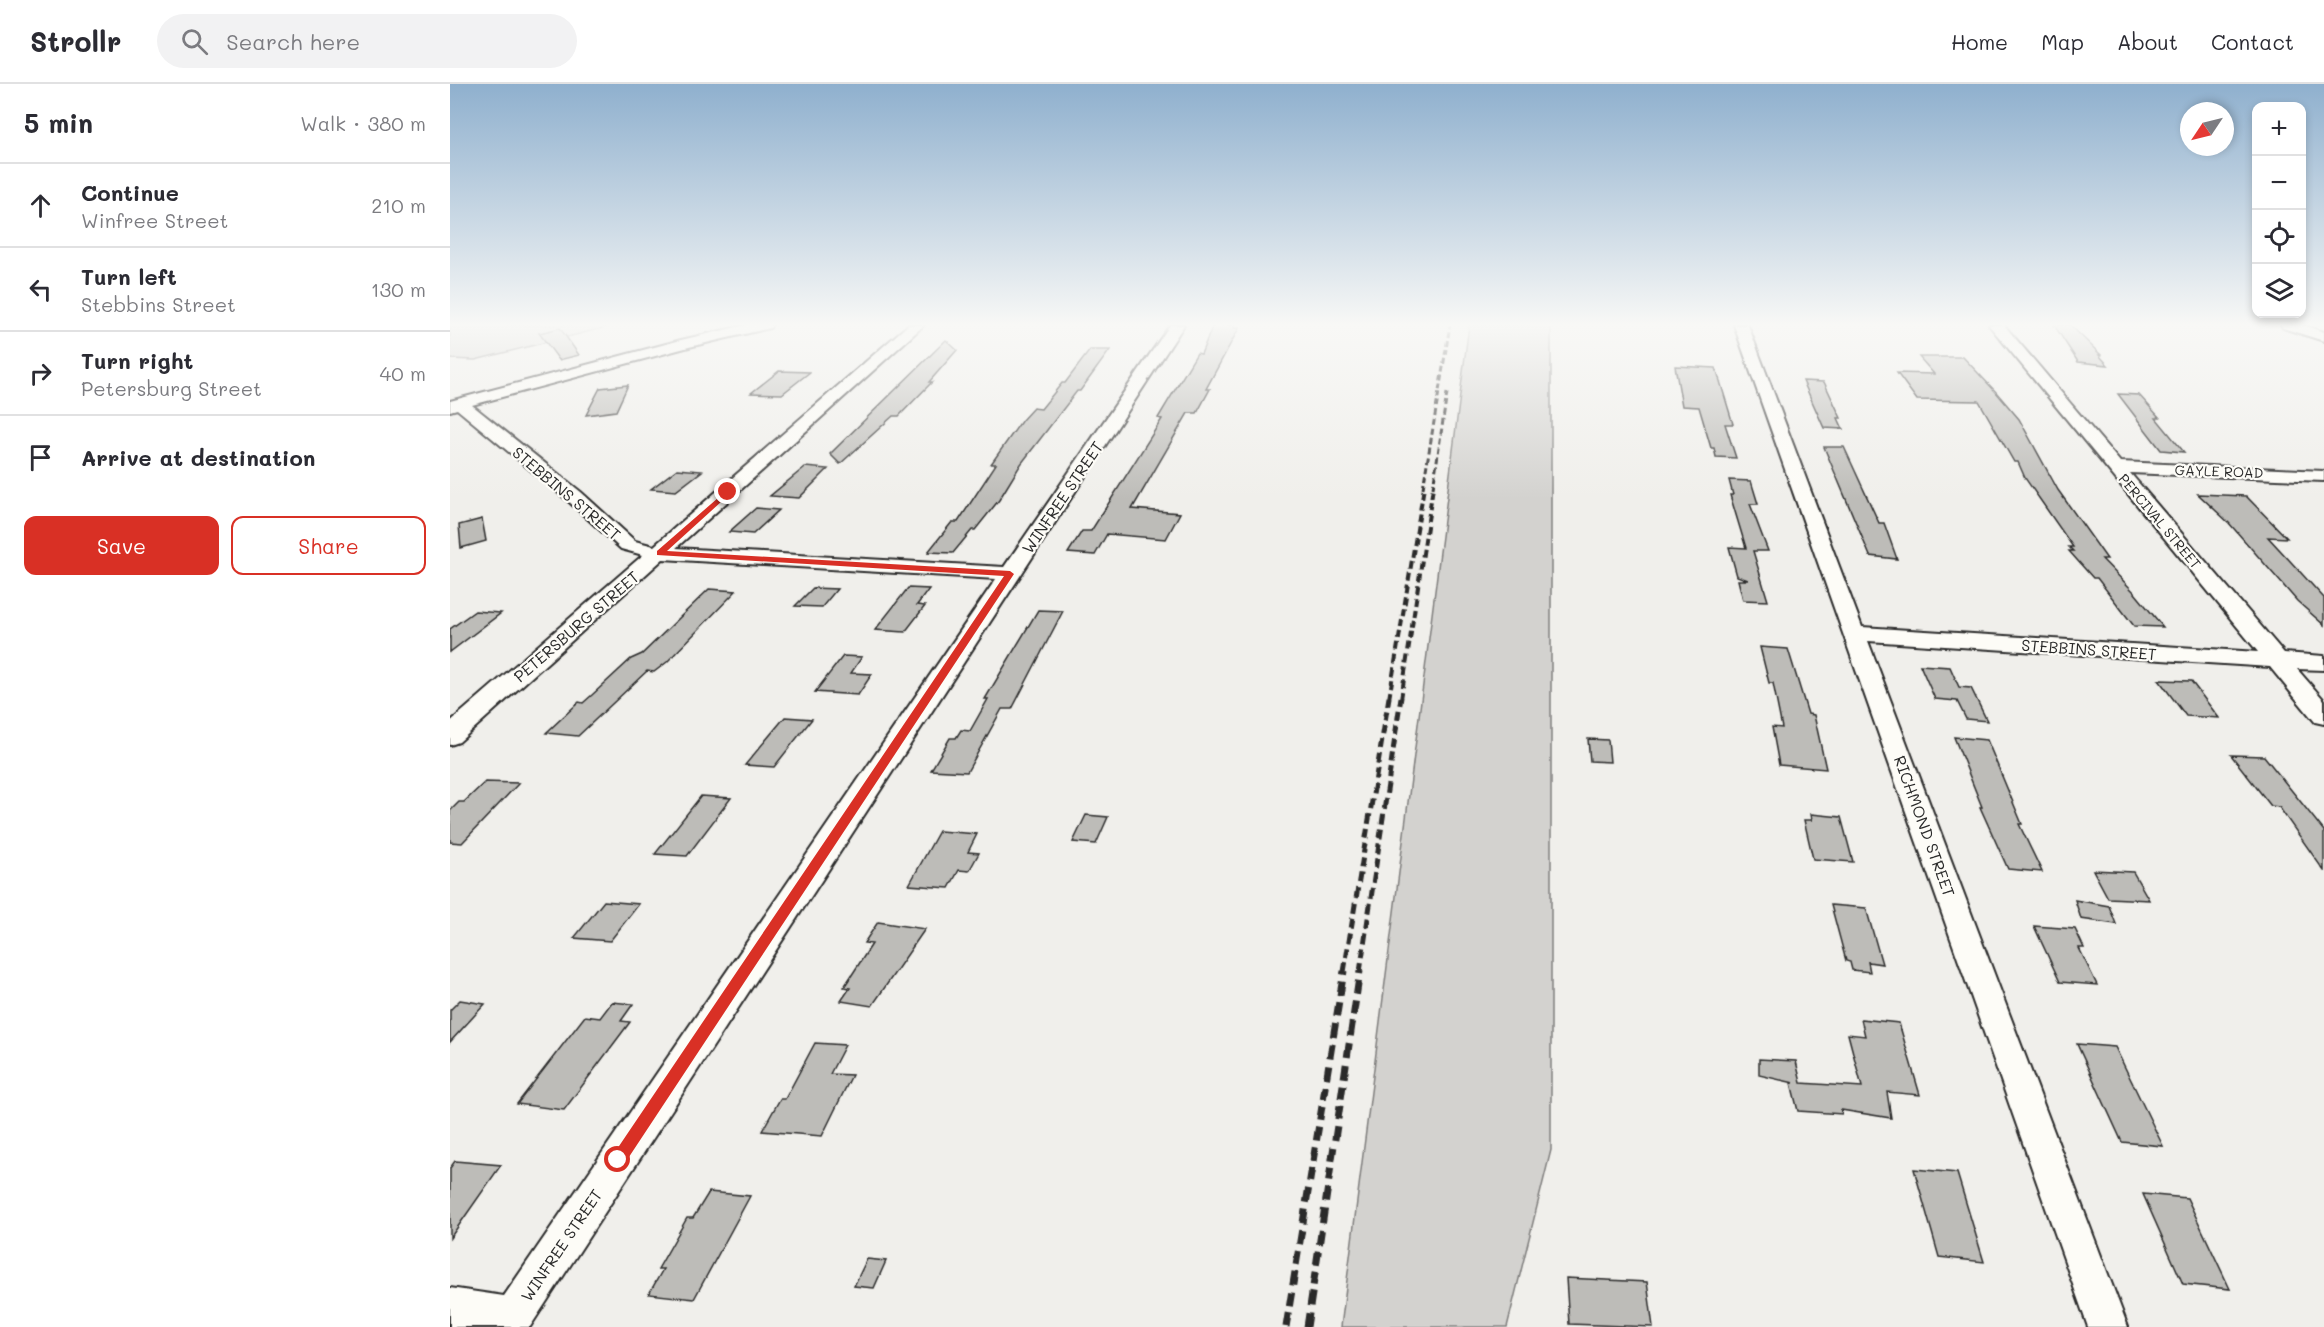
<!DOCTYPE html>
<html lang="en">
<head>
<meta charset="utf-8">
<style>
	body { margin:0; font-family:Mali,sans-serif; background:#f2f2f3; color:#2b2b33 }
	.controls { position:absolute; right:18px; top:18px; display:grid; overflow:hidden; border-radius:12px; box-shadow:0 3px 9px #0003 }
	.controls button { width:54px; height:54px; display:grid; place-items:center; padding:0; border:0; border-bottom:2px solid #e1e1e2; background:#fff; color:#2b2b33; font:30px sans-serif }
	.compass { position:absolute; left:1730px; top:18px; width:54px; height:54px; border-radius:50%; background:#fff; box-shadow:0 3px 9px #0003; rotate:235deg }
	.stop { position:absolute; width:18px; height:18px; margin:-14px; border:4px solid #d93025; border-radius:50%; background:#fff }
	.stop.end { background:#d93025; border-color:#fff; box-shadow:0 2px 6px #0008 }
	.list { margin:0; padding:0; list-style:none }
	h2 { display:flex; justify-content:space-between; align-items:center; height:78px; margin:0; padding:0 24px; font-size:26px }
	h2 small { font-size:20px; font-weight:400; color:#7c7c81 }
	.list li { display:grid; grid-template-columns:39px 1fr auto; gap:18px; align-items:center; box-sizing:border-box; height:84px; padding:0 24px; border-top:2px solid #e1e1e2 }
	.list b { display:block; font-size:22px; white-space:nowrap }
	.list p { margin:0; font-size:20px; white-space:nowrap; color:#7c7c81 }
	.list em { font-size:20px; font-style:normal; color:#7c7c81 }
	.actions { display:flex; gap:12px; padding:18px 24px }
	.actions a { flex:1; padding:14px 0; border:2px solid #d93025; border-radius:12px; text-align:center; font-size:21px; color:#d93025 }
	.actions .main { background:#d93025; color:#fff }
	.icon { flex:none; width:33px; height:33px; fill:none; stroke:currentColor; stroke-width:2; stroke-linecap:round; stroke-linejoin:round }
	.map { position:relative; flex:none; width:1874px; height:1243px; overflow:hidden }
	header { display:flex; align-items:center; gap:36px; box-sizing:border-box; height:84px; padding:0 30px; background:#fff; border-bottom:2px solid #e1e1e2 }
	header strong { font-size:28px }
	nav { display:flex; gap:33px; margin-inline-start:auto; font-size:21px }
	.search { width:420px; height:54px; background:#f2f2f3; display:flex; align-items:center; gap:15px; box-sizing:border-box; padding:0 21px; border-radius:33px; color:#7c7c81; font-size:22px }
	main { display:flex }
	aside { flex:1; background:#fff }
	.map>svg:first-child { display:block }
</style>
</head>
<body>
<header>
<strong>Strollr</strong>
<div class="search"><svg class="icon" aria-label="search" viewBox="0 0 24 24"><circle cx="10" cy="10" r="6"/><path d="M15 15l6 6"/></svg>Search here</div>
<nav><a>Home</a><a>Map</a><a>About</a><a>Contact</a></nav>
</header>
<main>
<aside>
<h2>5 min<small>Walk · 380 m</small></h2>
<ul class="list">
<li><svg class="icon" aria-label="ahead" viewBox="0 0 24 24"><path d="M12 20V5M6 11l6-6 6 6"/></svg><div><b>Continue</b><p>Winfree Street</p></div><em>210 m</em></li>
<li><svg class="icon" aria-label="left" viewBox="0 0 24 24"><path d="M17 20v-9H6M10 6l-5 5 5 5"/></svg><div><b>Turn left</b><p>Stebbins Street</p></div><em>130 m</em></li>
<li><svg class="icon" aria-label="right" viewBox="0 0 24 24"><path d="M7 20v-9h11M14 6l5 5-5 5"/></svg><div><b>Turn right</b><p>Petersburg Street</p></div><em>40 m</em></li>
<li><svg class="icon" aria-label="arrive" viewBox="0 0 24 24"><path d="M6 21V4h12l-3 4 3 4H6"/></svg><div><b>Arrive at destination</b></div></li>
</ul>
<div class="actions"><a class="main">Save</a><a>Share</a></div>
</aside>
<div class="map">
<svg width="1874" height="1243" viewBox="0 0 1874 1243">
	<rect width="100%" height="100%" fill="#f0efeb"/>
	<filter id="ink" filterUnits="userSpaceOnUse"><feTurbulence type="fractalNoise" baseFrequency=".0167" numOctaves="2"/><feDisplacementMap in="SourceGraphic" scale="12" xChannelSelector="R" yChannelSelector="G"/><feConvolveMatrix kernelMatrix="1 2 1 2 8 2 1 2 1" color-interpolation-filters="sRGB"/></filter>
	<g filter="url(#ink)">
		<!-- green -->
		<path fill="#d3d2cf" stroke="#7f7e7d" stroke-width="1.5" d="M 0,241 L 165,241 L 25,276 L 0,275 Z
			M 1019,241 L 1101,241 L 1101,1066 L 1057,1243 L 891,1243 Z"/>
		<!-- building -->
		<path fill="#bdbcb8" stroke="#2b2b2b" stroke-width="1.5" d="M 763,241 L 785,241 L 784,244 L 789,244 L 756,305 L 760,305 L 747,329 L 738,329 L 682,425 L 730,429 L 716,455 L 657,450 L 645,471 L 618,469 L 632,447 L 641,447 L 712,335 L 708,334 L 747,269 L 751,270 Z
			M 1604,241 L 1620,241 L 1651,271 L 1649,271 L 1658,281 L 1628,278 Z
			M 110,244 L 129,271 L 109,276 L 89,249 Z
			M 496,256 L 507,266 L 479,298 L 482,298 L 449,332 L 443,332 L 390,380 L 380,370 Z
			M 640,266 L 660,266 L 630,307 L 627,307 L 571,380 L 549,416 L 525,446 L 522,446 L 503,469 L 478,468 L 502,438 L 508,438 L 546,380 L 541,380 L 572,336 L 583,324 L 591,325 L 612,299 L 615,299 Z
			M 1469,273 L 1513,273 L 1546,308 L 1569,335 L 1608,406 L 1657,475 L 1652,475 L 1685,509 L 1713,543 L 1684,542 L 1647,494 L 1643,494 L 1619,467 L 1623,467 L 1619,463 L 1623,463 L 1575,394 L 1568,378 L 1564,378 L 1529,317 L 1467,316 L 1447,289 L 1484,290 Z
			M 1225,282 L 1266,284 L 1283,340 L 1275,340 L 1286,374 L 1266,373 L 1264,364 L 1261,364 L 1249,323 L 1232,322 Z
			M 329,287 L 360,288 L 332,310 L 301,309 Z
			M 1353,297 L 1374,298 L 1391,334 L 1388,334 L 1393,345 L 1374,344 Z
			M 178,301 L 166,327 L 136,331 L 150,304 Z
			M 1668,310 L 1689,311 L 1710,334 L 1706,334 L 1734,368 L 1711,366 Z
			M 1374,363 L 1394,363 L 1429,439 L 1434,439 L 1447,475 L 1420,472 Z
			M 355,383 L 378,385 L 349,414 L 320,412 Z
			M 227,385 L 252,387 L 226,407 L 201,405 Z
			M 1279,396 L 1301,397 L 1308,420 L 1300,420 L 1318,467 L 1303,467 L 1318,517 L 1293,516 L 1288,496 L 1298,496 L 1287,492 L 1279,463 L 1296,464 L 1280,411 L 1283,411 Z
			M 1748,410 L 1796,412 L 1837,454 L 1818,453 L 1874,514 L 1874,541 L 1847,517 L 1779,439 Z
			M 306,424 L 329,426 L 303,450 L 279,448 Z
			M 32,435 L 36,457 L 11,464 L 9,441 Z
			M 363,504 L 387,505 L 372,523 L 345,522 Z
			M 458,504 L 479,505 L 467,521 L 475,522 L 455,548 L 425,546 Z
			M 259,505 L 286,507 L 217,578 L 204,588 L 197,587 L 128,652 L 96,649 L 129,618 L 133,619 L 142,611 L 181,575 L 192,570 Z
			M 588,526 L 613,527 L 562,625 L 552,625 L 517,688 L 481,686 L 500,654 L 506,654 L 511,646 L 520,647 L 538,615 L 535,615 Z
			M 25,527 L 51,529 L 0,568 L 0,545 Z
			M 1310,563 L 1338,565 L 1358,630 L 1364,631 L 1376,685 L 1329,681 L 1322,643 L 1332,644 L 1323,599 L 1319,599 Z
			M 393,572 L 412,573 L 401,589 L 422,590 L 408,611 L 365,608 Z
			M 1470,581 L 1500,583 L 1509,603 L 1521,604 L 1537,637 L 1516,635 L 1507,617 L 1485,615 Z
			M 1709,596 L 1741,597 L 1769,634 L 1736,632 Z
			M 335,633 L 362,635 L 324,683 L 295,681 Z
			M 1504,653 L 1537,656 L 1572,740 L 1569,740 L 1592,788 L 1558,785 L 1530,723 L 1532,723 Z
			M 1138,655 L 1158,656 L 1160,678 L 1140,677 Z
			M 1781,671 L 1814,672 L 1874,747 L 1874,787 L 1829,723 L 1821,722 Z
			M 35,698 L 69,699 L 12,759 L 0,758 L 0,727 L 9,718 L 14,718 Z
			M 251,712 L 281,714 L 237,772 L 205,770 Z
			M 1361,730 L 1391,733 L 1403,778 L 1363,775 L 1354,736 L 1362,736 Z
			M 636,731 L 658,733 L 646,760 L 623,758 Z
			M 489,747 L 527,750 L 518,768 L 529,769 L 519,787 L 509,786 L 499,804 L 459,801 Z
			M 1643,786 L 1683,788 L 1699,816 L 1658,814 Z
			M 1625,816 L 1659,822 L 1666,840 L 1631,835 Z
			M 154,817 L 189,820 L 160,857 L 124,854 Z
			M 1381,821 L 1416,824 L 1432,880 L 1418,878 L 1420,888 L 1402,886 L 1400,878 L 1396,877 Z
			M 428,838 L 475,845 L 422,922 L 391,917 L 400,904 L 394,903 L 422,860 L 414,859 Z
			M 1584,842 L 1625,845 L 1634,864 L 1629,864 L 1647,901 L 1610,898 Z
			M 10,916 L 35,920 L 0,958 L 0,926 Z
			M 162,918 L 183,920 L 171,937 L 180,938 L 114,1026 L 67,1020 L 135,932 L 150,934 Z
			M 1411,935 L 1449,939 L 1470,1011 L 1437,1008 L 1441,1034 L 1391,1026 L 1392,1030 L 1348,1027 L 1341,999 L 1344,999 L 1309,991 L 1309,975 L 1346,977 L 1351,999 L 1412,1003 L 1398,950 L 1415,952 Z
			M 365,959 L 395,961 L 380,990 L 402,991 L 372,1052 L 312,1047 L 330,1015 L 335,1015 Z
			M 1627,960 L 1665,963 L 1713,1062 L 1672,1058 Z
			M 5,1077 L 51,1081 L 0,1154 L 0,1084 Z
			M 1464,1085 L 1507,1089 L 1534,1178 L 1489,1173 Z
			M 259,1108 L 300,1112 L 244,1215 L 199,1210 L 213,1185 L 208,1185 L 237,1134 L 243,1134 Z
			M 1693,1110 L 1737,1114 L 1780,1205 L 1733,1200 Z
			M 417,1175 L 436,1177 L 424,1204 L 404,1202 Z
			M 1116,1194 L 1197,1198 L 1203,1243 L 1119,1240 Z"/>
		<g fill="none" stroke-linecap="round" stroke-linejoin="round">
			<!-- minor casing -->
			<g stroke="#2b2b2b" stroke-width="4">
				<path id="minor" d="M 296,241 L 322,241 L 320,244 L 239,263 L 22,321 L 131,408 L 185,457 L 204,462 L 458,241 L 474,241 L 226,464 L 554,483 L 720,241 L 734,241 L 80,1243 L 0,1243 L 0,1204 L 54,1212 L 546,495 L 213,475 L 9,658 L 0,661 L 0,638 L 193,471 L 171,465 L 117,416 L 7,325 L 0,327 L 0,317 L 231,256 Z
					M 1284,241 L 1298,241 L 1412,543 L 1808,568 L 1539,241 L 1554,241 L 1670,378 L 1874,387 L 1874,397 L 1680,389 L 1834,569 L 1874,572 L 1874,586 L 1847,585 L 1874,616 L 1874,640 L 1865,638 L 1820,583 L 1418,557 L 1678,1243 L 1638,1243 Z
					M 1831,241 L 1852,241 L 1874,248 L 1874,257 L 1833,244 Z"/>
			</g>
			<!-- minor -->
			<use href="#minor" fill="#fdfcf7" fill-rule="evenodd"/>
			<!-- rail-far3 -->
			<path stroke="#2b2b2b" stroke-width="3" stroke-dasharray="6 3" stroke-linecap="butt" d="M 973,404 L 1000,241
				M 983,404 L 997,309"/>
			<!-- rail-far2 -->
			<path stroke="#2b2b2b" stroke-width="4" stroke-dasharray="8 4" stroke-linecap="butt" d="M 939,615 L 974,403
				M 951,615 L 983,403"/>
			<!-- rail-far1 -->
			<path stroke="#2b2b2b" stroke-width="5" stroke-dasharray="10 5" stroke-linecap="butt" d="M 894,888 L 939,613
				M 910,888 L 951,613"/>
			<!-- rail -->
			<path stroke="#2b2b2b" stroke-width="7" stroke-dasharray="14 7" stroke-linecap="butt" d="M 836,1243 L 894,887
				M 857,1243 L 910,887"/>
		</g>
	</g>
	<!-- sky -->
	<linearGradient id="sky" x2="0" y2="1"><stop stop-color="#8fb0ce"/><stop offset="0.58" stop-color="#f8f8f6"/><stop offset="1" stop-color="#f8f8f6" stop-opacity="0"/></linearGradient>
	<rect width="1874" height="415" fill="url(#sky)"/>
	<!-- route -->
	<path fill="#d93025" d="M 276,407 L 282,408 L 217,467 L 560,487 L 564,490 L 173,1082 L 168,1084 L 163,1082 L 161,1076 L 163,1071 L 554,492 L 207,471 L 207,467 Z"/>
	<g text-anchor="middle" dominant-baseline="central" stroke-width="4.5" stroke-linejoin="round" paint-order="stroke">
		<!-- far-street labels -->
		<g font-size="14" fill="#2b2b2b" stroke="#fdfcf7">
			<text transform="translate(1769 387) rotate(2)">GAYLE ROAD</text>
			<text transform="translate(1710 437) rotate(50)">PERCIVAL STREET</text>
		</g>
		<!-- street labels -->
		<g font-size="16" fill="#2b2b2b" stroke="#fdfcf7">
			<text transform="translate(117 409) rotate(40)">STEBBINS STREET</text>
			<text transform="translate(612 413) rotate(-56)">WINFREE STREET</text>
			<text transform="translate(126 542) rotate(-41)">PETERSBURG STREET</text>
			<text transform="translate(1639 565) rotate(4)">STEBBINS STREET</text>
			<text transform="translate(1475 742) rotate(70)">RICHMOND STREET</text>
			<text transform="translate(111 1161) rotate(-56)">WINFREE STREET</text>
		</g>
	</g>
</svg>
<div class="controls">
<button>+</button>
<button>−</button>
<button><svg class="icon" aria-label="locate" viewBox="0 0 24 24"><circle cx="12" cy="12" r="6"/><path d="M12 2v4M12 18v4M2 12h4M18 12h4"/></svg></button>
<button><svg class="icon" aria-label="layers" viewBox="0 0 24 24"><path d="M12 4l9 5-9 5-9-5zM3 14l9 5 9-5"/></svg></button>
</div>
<svg class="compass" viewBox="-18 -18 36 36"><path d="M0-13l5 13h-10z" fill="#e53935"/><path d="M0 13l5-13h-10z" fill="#7c7c81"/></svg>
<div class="stop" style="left:168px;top:1076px"></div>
<div class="stop end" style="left:278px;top:408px"></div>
</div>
</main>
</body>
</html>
